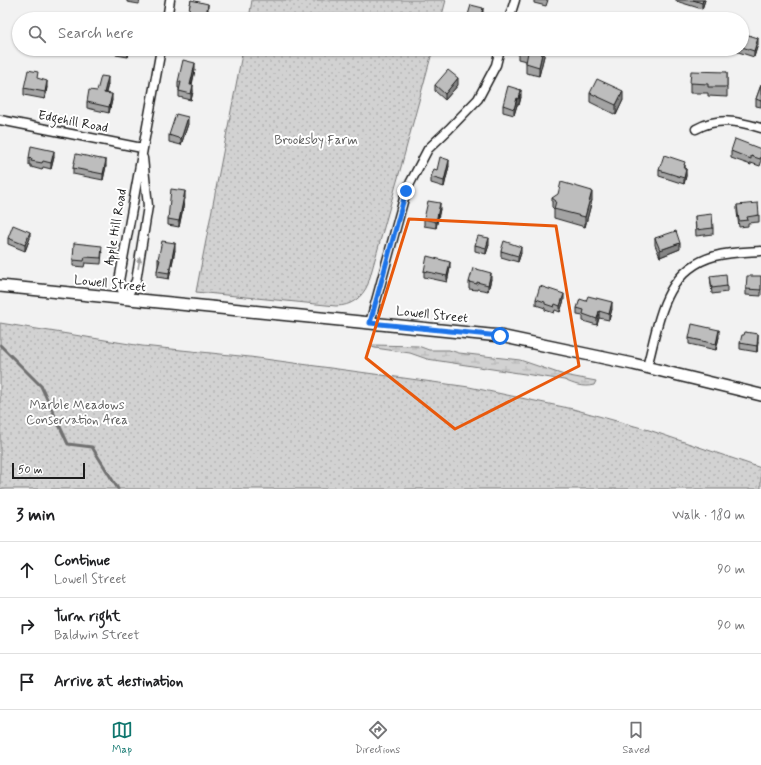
<!DOCTYPE html>
<html lang="en">
<head>
<meta charset="utf-8">
<style>
	body { margin:0; font-family:Mynerve,sans-serif; background:#f6f6f6; color:#202124 }
	.scale { position:absolute; left:12px; bottom:10px; width:73px; box-sizing:border-box; padding-left:4px; border:2px solid #1c1c1c; border-top:0; font-size:11px; line-height:14px; white-space:nowrap; color:#1c1c1c; -webkit-text-stroke:3px #fff; paint-order:stroke }
	.stop { position:absolute; width:12px; height:12px; margin:-9px; border:3px solid #1a73e8; border-radius:50%; background:#fff }
	.stop.end { background:#1a73e8; border-color:#fff; box-shadow:0 1px 4px #0008 }
	.list { margin:0; padding:0; list-style:none }
	h2 { display:flex; justify-content:space-between; align-items:center; height:52px; margin:0; padding:0 16px; font-size:17px }
	h2 small { font-size:13px; font-weight:400; color:#757577 }
	.list li { display:grid; grid-template-columns:26px 1fr auto; gap:12px; align-items:center; box-sizing:border-box; height:56px; padding:0 16px; border-top:1px solid #e0e0e0 }
	.list b { display:block; font-size:15px; white-space:nowrap }
	.list p { margin:0; font-size:13px; white-space:nowrap; color:#757577 }
	.list em { font-size:13px; font-style:normal; color:#757577 }
	.icon { flex:none; width:22px; height:22px; fill:none; stroke:currentColor; stroke-width:2; stroke-linecap:round; stroke-linejoin:round }
	.map { position:relative; flex:none; width:761px; height:489px; overflow:hidden }
	.search { position:absolute; background:#fff; box-shadow:0 1px 3px #0004; left:12px; right:12px; top:12px; height:44px; display:flex; align-items:center; gap:10px; box-sizing:border-box; padding:0 14px; border-radius:22px; color:#757577; font-size:15px }
	.sheet { height:220px; background:#fff }
	nav { display:flex; justify-content:space-around; align-items:center; box-sizing:border-box; height:56px; border-top:1px solid #e0e0e0; background:#fff; font-size:11px; color:#757577 }
	nav a { display:grid; justify-items:center; gap:2px }
	nav .on { color:#0f766e }
	.map>svg:first-child { display:block }
</style>
</head>
<body>
<div class="map">
<svg width="761" height="489" viewBox="0 0 761 489">
	<defs>
		<pattern id="wetland-marsh" width="20" height="14" patternUnits="userSpaceOnUse"><rect width="20" height="14" fill="#d2d2d2"/><path d="M1 5h8M5 5V1M11 12h8M15 12V8" fill="none" stroke="#b4b4b4"/></pattern>
		<pattern id="park-dots" width="8" height="8" patternUnits="userSpaceOnUse"><rect width="8" height="8" fill="#d2d2d2"/><path d="M2 2h.1M6 6h.1" fill="none" stroke="#b4b4b4" stroke-width="1.8" stroke-linecap="round"/></pattern>
	</defs>
	<rect width="100%" height="100%" fill="#f2f2f2"/>
	<filter id="ink" filterUnits="userSpaceOnUse"><feTurbulence type="fractalNoise" baseFrequency=".025" numOctaves="2"/><feDisplacementMap in="SourceGraphic" scale="8" xChannelSelector="R" yChannelSelector="G"/><feConvolveMatrix kernelMatrix="1 2 1 2 8 2 1 2 1" color-interpolation-filters="sRGB"/></filter>
	<g filter="url(#ink)">
		<!-- wetland -->
		<path fill="url(#wetland-marsh)" stroke="#777" d="M 372,345 L 418,346 L 429,350 L 449,350 L 459,353 L 520,360 L 564,375 L 596,381 L 594,385 C 582,388 574,384 564,380 L 427,359 L 410,353 L 375,348 L 372,347 Z"/>
		<!-- park -->
		<path fill="url(#park-dots)" stroke="#777" d="M 252,0 L 446,0 L 441,19 L 249,19 Z
			M 243,49 L 433,49 L 401,167 L 368,284 C 362,298 351,306 336,306 L 196,292 Z
			M 0,323 L 142,346 L 250,357 L 469,387 L 573,409 L 649,430 L 761,468 L 761,489 L 0,489 Z"/>
		<g fill="none" stroke-linecap="round" stroke-linejoin="round">
			<!-- stream -->
			<path stroke="#707070" stroke-width="3" d="M 0,345 L 41,386 L 68,444 L 92,447 L 118,489"/>
			<!-- street casing -->
			<g stroke="#1c1c1c" stroke-width="11">
				<path id="street" d="M 167,19 L 170,0
					M 509,19 L 515,0
					M 0,120 L 142,148
					M 696,129 C 718,117 738,121 761,128
					M 125,299 L 119,281 L 161,49
					M 125,299 L 136,281 L 148,206 L 143,158
					M 370,323 L 406,191 L 428,149 L 449,129 L 478,99 L 496,65 L 500,49
					M 647,367 C 659,323 663,270 715,256 C 730,252 746,252 761,251"/>
			</g>
			<!-- secondary casing -->
			<g stroke="#1c1c1c" stroke-width="14">
				<path id="secondary" d="M 0,286 L 500,336 L 633,364 L 761,395"/>
			</g>
			<!-- street -->
			<use href="#street" stroke="#fff" stroke-width="8"/>
			<!-- secondary -->
			<use href="#secondary" stroke="#fff" stroke-width="11"/>
		</g>
		<!-- wall -->
		<path fill="#a3a3a3" stroke="#1c1c1c" d="M 127,0 L 140,0 L 139,4 L 127,2 Z
			M 191,0 L 208,13 L 207,19 L 187,19 Z
			M 534,0 L 548,0 L 546,6 L 534,3 Z
			M 676,0 L 705,0 L 702,9 L 676,1 Z
			M 742,33 L 758,44 L 754,57 L 732,50 L 732,49 L 742,49 Z
			M 116,49 L 130,49 L 128,57 L 116,55 Z
			M 183,49 L 196,49 L 195,52 Z
			M 544,49 L 544,56 L 539,76 L 526,73 L 526,61 L 518,59 L 518,50 Z
			M 195,70 L 192,85 L 193,92 L 191,100 L 179,97 L 179,88 L 178,88 L 178,82 Z
			M 727,72 L 727,97 L 708,96 L 708,93 L 690,93 L 690,83 Z
			M 38,79 L 47,87 L 45,99 L 24,95 L 24,88 Z
			M 108,84 L 106,93 L 112,100 L 109,113 L 87,108 L 87,102 L 97,91 Z
			M 435,85 L 458,85 L 445,100 L 435,91 Z
			M 761,85 L 761,107 L 756,106 L 756,99 Z
			M 590,93 L 623,100 L 616,115 L 590,102 Z
			M 521,97 L 519,105 L 517,105 L 514,115 L 503,112 L 503,105 Z
			M 188,124 L 181,145 L 169,142 L 169,135 Z
			M 761,149 L 761,163 L 760,166 L 751,163 L 751,165 L 731,158 L 731,151 Z
			M 54,157 L 51,169 L 43,167 L 42,170 L 31,167 L 31,165 L 29,165 L 29,158 Z
			M 685,165 L 686,176 L 684,184 L 659,176 L 659,170 Z
			M 106,166 L 103,180 L 73,174 L 73,168 Z
			M 449,166 L 444,187 L 431,183 L 431,177 L 437,170 Z
			M 185,198 L 179,227 L 168,225 L 168,219 Z
			M 552,198 L 592,200 L 585,227 L 554,218 L 554,209 L 552,207 Z
			M 737,205 L 759,215 L 759,222 L 748,223 L 748,226 L 739,227 L 737,212 Z
			M 440,209 L 436,228 L 424,226 L 424,219 Z
			M 695,216 L 713,228 L 713,234 L 696,236 Z
			M 8,238 L 30,238 L 25,251 L 8,244 Z
			M 655,238 L 680,249 L 660,257 L 655,245 Z
			M 475,245 L 489,245 L 486,254 L 475,251 Z
			M 175,250 L 169,279 L 157,277 L 157,271 L 158,266 L 158,259 Z
			M 501,251 L 521,253 L 518,262 L 501,257 Z
			M 102,252 L 101,264 L 85,263 L 84,267 L 73,266 L 73,260 Z
			M 450,268 L 447,282 L 424,277 L 424,271 Z
			M 710,276 L 727,286 L 727,292 L 712,294 Z
			M 761,276 L 761,296 L 746,295 L 746,289 Z
			M 491,279 L 488,291 L 477,289 L 477,290 L 469,289 L 469,282 Z
			M 536,299 L 564,300 L 560,312 L 555,310 L 554,313 L 545,310 L 545,308 L 536,305 Z
			M 577,308 L 612,309 L 609,320 L 599,318 L 597,325 L 583,321 L 583,316 L 577,315 Z
			M 719,337 L 716,350 L 689,344 L 689,338 Z
			M 758,341 L 757,352 L 740,349 L 740,343 Z"/>
		<!-- shaded-wall -->
		<path fill="#848484" stroke="#1c1c1c" d="M 703,0 L 705,0 L 702,9 L 702,3 Z
			M 208,4 L 208,13 L 207,19 L 206,19 L 206,16 Z
			M 483,8 L 483,14 L 482,19 L 480,19 Z
			M 758,38 L 758,44 L 754,57 L 754,51 Z
			M 128,49 L 130,49 L 128,57 Z
			M 543,49 L 544,49 L 544,56 L 539,76 L 539,67 Z
			M 195,63 L 195,70 L 190,91 L 190,85 Z
			M 108,77 L 108,84 L 104,99 L 104,93 Z
			M 458,78 L 458,85 L 445,100 L 445,94 Z
			M 47,81 L 47,87 L 45,99 L 45,92 Z
			M 193,85 L 193,92 L 191,100 L 191,94 Z
			M 521,90 L 521,97 L 519,105 L 519,99 Z
			M 623,91 L 623,100 L 616,115 L 616,105 Z
			M 112,94 L 112,100 L 109,113 L 109,107 Z
			M 517,98 L 517,105 L 514,115 L 514,109 Z
			M 188,117 L 188,124 L 181,145 L 181,139 Z
			M 54,151 L 54,157 L 51,169 L 51,163 Z
			M 106,160 L 106,166 L 103,180 L 103,174 Z
			M 449,160 L 449,166 L 444,187 L 444,181 Z
			M 686,169 L 686,176 L 684,184 L 684,178 Z
			M 185,191 L 185,198 L 179,227 L 179,221 Z
			M 592,191 L 592,200 L 585,227 L 585,217 Z
			M 440,203 L 440,209 L 436,228 L 436,222 Z
			M 30,232 L 30,238 L 25,251 L 25,245 Z
			M 489,238 L 489,245 L 486,254 L 486,248 Z
			M 175,243 L 175,250 L 169,279 L 169,273 Z
			M 680,243 L 680,249 L 660,257 L 660,250 Z
			M 521,247 L 521,253 L 518,262 L 518,256 Z
			M 450,262 L 450,268 L 447,282 L 447,276 Z
			M 491,273 L 491,279 L 488,291 L 488,285 Z
			M 564,294 L 564,300 L 560,312 L 560,306 Z
			M 612,302 L 612,309 L 609,320 L 609,314 Z
			M 599,311 L 599,318 L 597,325 L 597,319 Z
			M 719,330 L 719,337 L 716,350 L 716,344 Z
			M 758,334 L 758,341 L 757,352 L 757,346 Z"/>
		<!-- building -->
		<path fill="#bdbdbd" stroke="#1c1c1c" d="M 191,0 L 208,4 L 206,16 L 201,14 L 200,19 L 187,19 Z
			M 693,0 L 703,0 L 702,3 Z
			M 471,5 L 483,8 L 480,19 L 465,19 L 467,15 L 468,15 Z
			M 742,33 L 758,38 L 754,51 L 742,47 Z
			M 120,49 L 128,49 L 128,51 Z
			M 518,49 L 543,49 L 539,67 L 526,63 L 528,52 L 518,50 Z
			M 183,60 L 195,63 L 190,85 L 193,85 L 191,94 L 179,91 L 181,82 L 178,82 Z
			M 28,70 L 38,72 L 37,78 L 47,81 L 45,92 L 24,88 Z
			M 448,70 L 458,78 L 445,94 L 435,85 Z
			M 691,71 L 727,72 L 727,87 L 708,87 L 708,84 L 690,83 Z
			M 101,76 L 108,77 L 104,93 L 112,94 L 109,107 L 87,102 L 89,90 L 97,91 Z
			M 597,79 L 623,91 L 616,105 L 590,93 Z
			M 761,85 L 761,101 L 756,99 Z
			M 508,86 L 521,90 L 519,99 L 517,98 L 514,109 L 503,105 Z
			M 176,114 L 188,117 L 181,139 L 169,135 Z
			M 735,139 L 761,149 L 761,157 L 760,159 L 751,156 L 751,159 L 731,151 Z
			M 31,146 L 54,151 L 51,163 L 43,161 L 42,163 L 31,161 L 32,159 L 29,158 Z
			M 76,154 L 106,160 L 103,174 L 73,168 Z
			M 664,155 L 685,162 L 684,165 L 685,165 L 684,169 L 686,169 L 684,178 L 659,170 Z
			M 440,157 L 449,160 L 444,181 L 431,177 L 434,169 L 437,170 Z
			M 561,182 L 592,191 L 585,217 L 554,209 L 556,201 L 552,198 L 558,194 Z
			M 171,189 L 185,191 L 179,221 L 168,219 Z
			M 428,201 L 440,203 L 436,222 L 424,219 Z
			M 758,203 L 759,215 L 747,217 L 748,220 L 739,221 L 737,205 Z
			M 712,214 L 713,228 L 696,230 L 695,216 Z
			M 13,225 L 30,232 L 25,245 L 8,238 Z
			M 676,231 L 680,243 L 660,250 L 655,238 Z
			M 478,236 L 489,238 L 486,248 L 475,245 Z
			M 162,241 L 175,243 L 169,273 L 157,271 L 160,260 L 158,259 Z
			M 504,241 L 521,247 L 518,256 L 501,251 Z
			M 74,243 L 102,246 L 101,258 L 85,257 L 84,261 L 73,260 Z
			M 427,256 L 450,262 L 447,276 L 424,271 Z
			M 473,268 L 491,273 L 488,285 L 477,282 L 477,284 L 469,282 Z
			M 726,274 L 727,286 L 712,288 L 710,276 Z
			M 747,276 L 761,276 L 761,290 L 746,289 Z
			M 540,286 L 564,294 L 560,306 L 555,304 L 554,307 L 545,304 L 545,302 L 536,299 Z
			M 588,296 L 612,302 L 609,314 L 599,311 L 597,319 L 583,314 L 584,310 L 577,308 L 580,299 L 586,301 Z
			M 692,324 L 719,330 L 716,344 L 689,338 Z
			M 745,332 L 758,334 L 757,346 L 740,343 L 742,335 L 744,335 Z"/>
		<!-- one-way arrows -->
		<defs><path id="oneway-solid" d="M-6-.8H1V-3.2L6.5 0L1 3.2V.8H-6Z"/></defs>
		<use fill="#999" href="#oneway-solid" transform="translate(139 263) rotate(-81)"/>
	</g>
	<g fill="none" stroke-linecap="round" stroke-linejoin="round" filter="url(#ink)">
		<!-- route -->
		<path stroke="#1a73e8" stroke-width="5" d="M 406,191 L 370,323 L 500,336"/>
	</g>
	<!-- marked area -->
	<path fill="none" stroke="#e8590c" stroke-width="3" stroke-linejoin="round" d="M 409,219 L 556,226 L 579,366 L 455,429 L 366,358 Z"/>
	<g text-anchor="middle" dominant-baseline="central" stroke-width="4" stroke-linejoin="round" paint-order="stroke">
		<!-- street labels -->
		<g font-size="13" fill="#1c1c1c" stroke="#fff">
			<text transform="translate(73 122) rotate(11)">Edgehill Road</text>
			<text transform="translate(116 227) rotate(-80)">Apple Hill Road</text>
			<text transform="translate(110 284) rotate(6)">Lowell Street</text>
			<text transform="translate(432 315) rotate(6)">Lowell Street</text>
		</g>
		<!-- park labels -->
		<g font-size="13" fill="#5c5c5c" stroke="#fff">
			<text x="316" y="140">Brooksby Farm</text>
			<text x="77" y="405">Marble Meadows<tspan x="77" dy="15">Conservation Area</tspan></text>
		</g>
	</g>
</svg>
<div class="scale">50 m</div>
<div class="stop" style="left:500px;top:336px"></div>
<div class="stop end" style="left:406px;top:191px"></div>
<div class="search"><svg class="icon" aria-label="search" viewBox="0 0 24 24"><circle cx="10" cy="10" r="6"/><path d="M15 15l6 6"/></svg>Search here</div>
</div>
<section class="sheet">
<h2>3 min<small>Walk · 180 m</small></h2>
<ul class="list">
<li><svg class="icon" aria-label="ahead" viewBox="0 0 24 24"><path d="M12 20V5M6 11l6-6 6 6"/></svg><div><b>Continue</b><p>Lowell Street</p></div><em>90 m</em></li>
<li><svg class="icon" aria-label="right" viewBox="0 0 24 24"><path d="M7 20v-9h11M14 6l5 5-5 5"/></svg><div><b>Turn right</b><p>Baldwin Street</p></div><em>90 m</em></li>
<li><svg class="icon" aria-label="arrive" viewBox="0 0 24 24"><path d="M6 21V4h12l-3 4 3 4H6"/></svg><div><b>Arrive at destination</b></div></li>
</ul>
</section>
<nav>
<a class="on"><svg class="icon" aria-label="map" viewBox="0 0 24 24"><path d="M3 6l6-2 6 2 6-2v14l-6 2-6-2-6 2zM9 4v14M15 6v14"/></svg>Map</a>
<a><svg class="icon" aria-label="directions" viewBox="0 0 24 24"><path d="M12 3l9 9-9 9-9-9zM9 14v-3h6M13 9l2 2-2 2"/></svg>Directions</a>
<a><svg class="icon" aria-label="saved" viewBox="0 0 24 24"><path d="M7 4h10v16l-5-4-5 4z"/></svg>Saved</a>
</nav>
</body>
</html>
